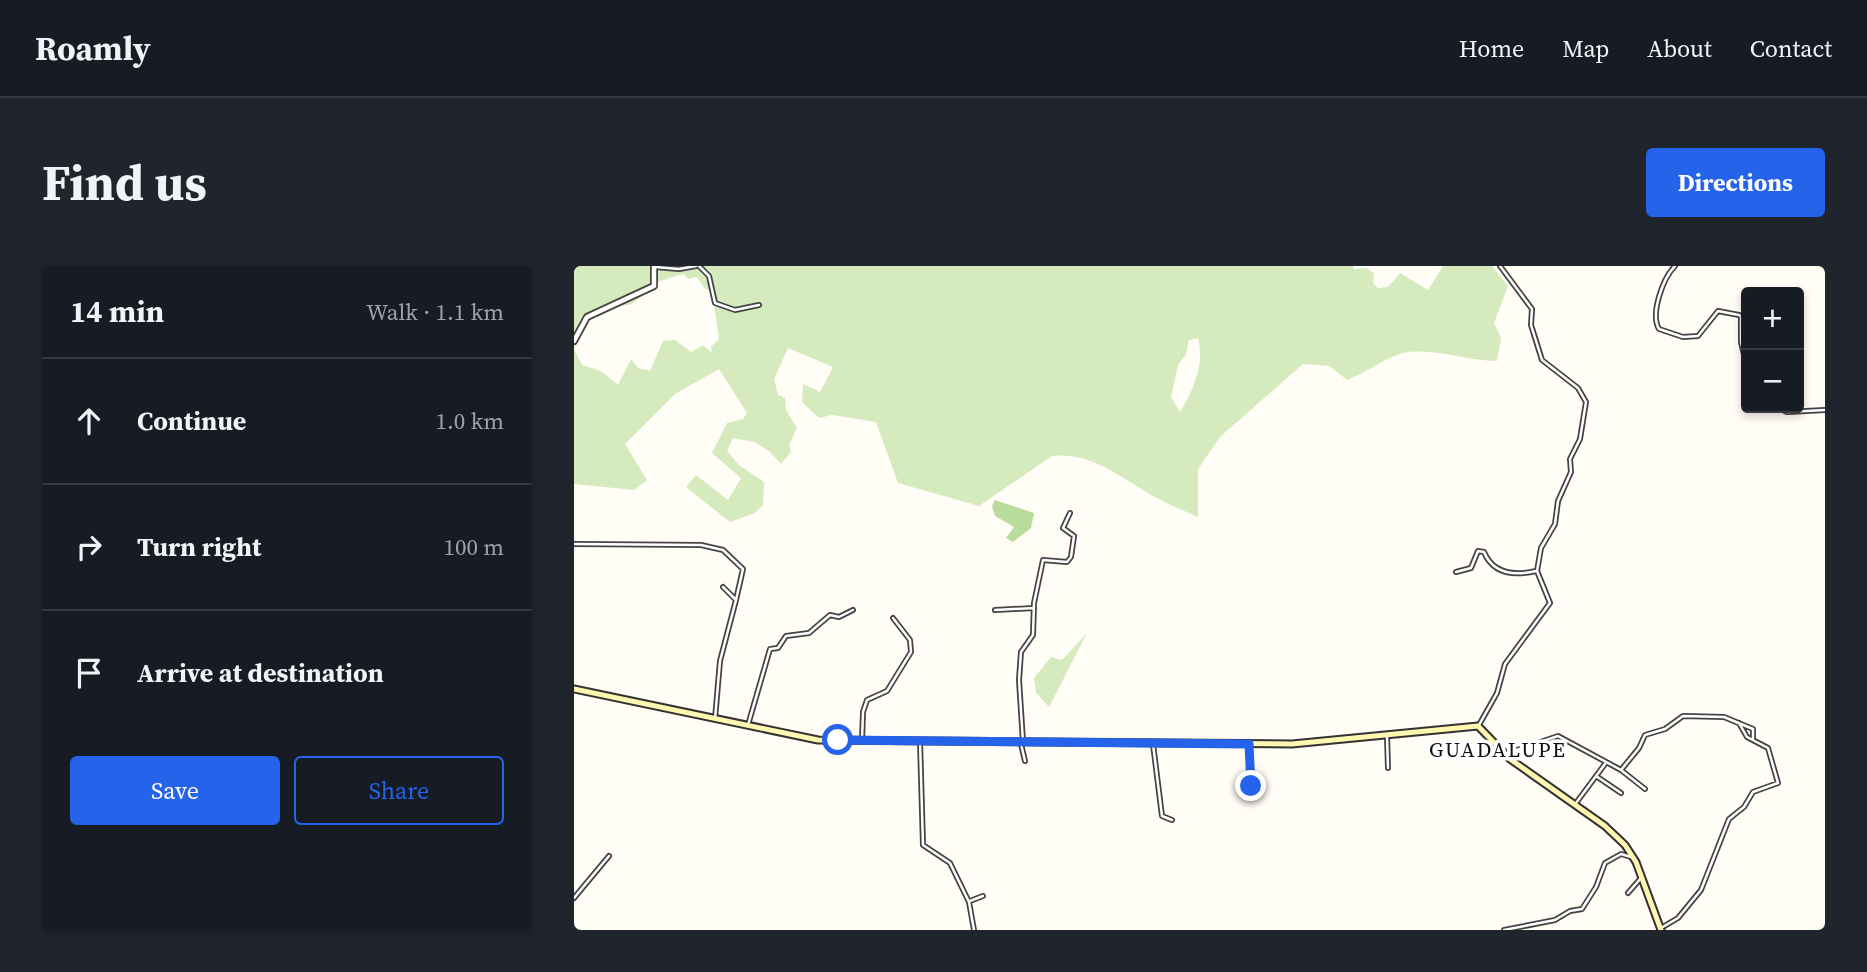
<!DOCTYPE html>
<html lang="en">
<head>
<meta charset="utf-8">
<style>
	body { margin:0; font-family:"Source Serif 4",serif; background:#20242c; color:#f1f3f6 }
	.controls { position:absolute; right:21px; top:21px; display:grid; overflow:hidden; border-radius:7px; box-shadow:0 4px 10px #0003 }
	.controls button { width:63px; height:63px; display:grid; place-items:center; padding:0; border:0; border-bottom:2px solid #363941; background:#171b24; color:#f1f3f6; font:35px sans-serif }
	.stop { position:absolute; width:21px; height:21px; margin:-16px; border:5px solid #2563eb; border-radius:50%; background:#fff }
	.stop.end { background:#2563eb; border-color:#fff; box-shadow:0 2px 7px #0008 }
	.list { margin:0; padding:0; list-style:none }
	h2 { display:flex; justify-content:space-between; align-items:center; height:91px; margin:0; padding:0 28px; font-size:30px }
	h2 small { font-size:23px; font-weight:400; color:#9ea1a6 }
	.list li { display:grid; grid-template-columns:46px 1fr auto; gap:21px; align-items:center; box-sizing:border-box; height:126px; padding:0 28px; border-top:2px solid #363941 }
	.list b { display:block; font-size:26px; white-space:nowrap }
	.list em { font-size:23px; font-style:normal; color:#9ea1a6 }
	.actions { display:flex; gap:14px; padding:21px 28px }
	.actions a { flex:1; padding:16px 0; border:2px solid #2563eb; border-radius:7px; text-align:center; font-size:24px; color:#2563eb }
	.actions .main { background:#2563eb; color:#fff }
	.icon { flex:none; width:38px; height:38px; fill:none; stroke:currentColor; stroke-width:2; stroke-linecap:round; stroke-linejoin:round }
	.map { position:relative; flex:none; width:1251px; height:664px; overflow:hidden; border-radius:7px }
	header { display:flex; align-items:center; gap:42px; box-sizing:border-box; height:98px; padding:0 35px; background:#171b24; border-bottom:2px solid #363941 }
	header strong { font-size:33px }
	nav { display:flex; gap:38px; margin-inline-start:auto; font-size:24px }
	.intro { display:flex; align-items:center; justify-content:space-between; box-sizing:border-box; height:168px; padding:0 42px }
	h1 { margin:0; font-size:49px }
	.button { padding:18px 32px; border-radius:7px; background:#2563eb; color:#fff; font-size:24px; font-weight:700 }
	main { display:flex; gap:42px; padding:0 42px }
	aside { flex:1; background:#171b24; border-radius:7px; box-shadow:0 4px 10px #0003 }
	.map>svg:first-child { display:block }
</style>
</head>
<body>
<header>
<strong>Roamly</strong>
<nav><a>Home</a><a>Map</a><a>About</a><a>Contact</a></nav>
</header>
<div class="intro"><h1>Find us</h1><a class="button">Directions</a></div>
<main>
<aside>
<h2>14 min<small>Walk · 1.1 km</small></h2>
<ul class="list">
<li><svg class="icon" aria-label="ahead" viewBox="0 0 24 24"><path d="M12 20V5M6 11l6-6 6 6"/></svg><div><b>Continue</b></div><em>1.0 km</em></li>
<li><svg class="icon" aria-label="right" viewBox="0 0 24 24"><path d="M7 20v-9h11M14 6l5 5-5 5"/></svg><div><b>Turn right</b></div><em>100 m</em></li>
<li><svg class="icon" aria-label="arrive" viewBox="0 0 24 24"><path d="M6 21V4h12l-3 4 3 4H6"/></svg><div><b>Arrive at destination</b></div></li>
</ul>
<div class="actions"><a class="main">Save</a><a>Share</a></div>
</aside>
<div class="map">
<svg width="1251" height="664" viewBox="0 0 1251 664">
	<rect width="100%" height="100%" fill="#fffdf5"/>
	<!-- green -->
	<path fill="#d5ebbd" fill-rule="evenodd" d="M 0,0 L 779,0 L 780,3 L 792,2 L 800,7 L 799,17 L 804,22 L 814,21 L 826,7 L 854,24 L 869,0 L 918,0 L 934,20 L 920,57 L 927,72 L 923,95 C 892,95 860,81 829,87 C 813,91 791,107 773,114 L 756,100 L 729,98 L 646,171 L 624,203 L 624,251 C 609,244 593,238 579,230 C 548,212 516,185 478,190 L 405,240 L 324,217 L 302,156 L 258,149 L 245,152 L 228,136 L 229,118 L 246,126 L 259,101 L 214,82 L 200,113 L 204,129 L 211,132 L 212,144 L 223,162 L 215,179 L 217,186 L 207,198 L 195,185 L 180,176 L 159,172 L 153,185 L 165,199 L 190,216 L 189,239 L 181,247 L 156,256 L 112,221 L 122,209 L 154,234 L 167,212 L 138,187 L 153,157 L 169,153 L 173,147 L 145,103 L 101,128 L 51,178 L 73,214 L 60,224 L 0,218 L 0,83 L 8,99 L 27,105 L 44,119 L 57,93 L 64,102 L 76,105 L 89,75 L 101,74 L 117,86 L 129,79 L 138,87 L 137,81 L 145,73 L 138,24 L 131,23 L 123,11 L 114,13 L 109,8 L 83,16 L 58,38 L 31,43 L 17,52 L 0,80 ZM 624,72 C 631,98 619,125 606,146 L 597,131 L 604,99 L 612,88 L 615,74 Z
		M 513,367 L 475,441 L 462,427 L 460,412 L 477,391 L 488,394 Z"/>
	<!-- forest -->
	<path fill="#b9dc9c" d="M 421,234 L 460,247 L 457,262 L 439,276 L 432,272 L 440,261 L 421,250 L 418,240 Z"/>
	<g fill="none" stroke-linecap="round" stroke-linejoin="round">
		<!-- minor casing -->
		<g stroke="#444" stroke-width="6">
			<path id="minor" d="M 125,0 L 135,10 L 141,37 L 161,44 L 185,39
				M 1101,0 C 1089,12 1076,48 1085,63 L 1109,71 L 1124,70 L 1144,45 L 1165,49 L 1172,55
				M 81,1 L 105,3 L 122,0
				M 1172,62 L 1167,76 L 1172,97
				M 1167,74 L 1167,50
				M 1204,142 L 1213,146 L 1251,144
				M 0,278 L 127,279 L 149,284 L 169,303 L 162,334
				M 882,306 L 897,302 L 904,285 L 910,286 C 919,308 940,310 962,305
				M 421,344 L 460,342
				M 141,453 L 146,395 L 162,334 L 149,321
				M 174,459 L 196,383 L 204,382 L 212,370 L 235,367 L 256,349 L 265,351 L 279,344
				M 905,459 L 923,427 L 931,398 L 976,337 L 963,305 L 967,282 L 981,258 L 984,235 L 997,206 L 996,193 L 1006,173 L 1012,136 L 1004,122 L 968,94 L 957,59 L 958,43 L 926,0
				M 813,470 L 814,502
				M 288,474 L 289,446 L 293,434 L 313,425 L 337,386 L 336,374 L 319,352
				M 346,475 L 349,579 L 376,597 L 395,636 L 400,664
				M 449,476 L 445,414 L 447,386 L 459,369 L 460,337 L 469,294 L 493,296 L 497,291 L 500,270 L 489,262 L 496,247
				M 447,478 L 451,495
				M 579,478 L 588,550 L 598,554
				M 675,479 L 677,520
				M 931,488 L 984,470 L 1047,504 L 1065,482 L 1071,469 L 1091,463 L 1109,450 L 1150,451 L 1179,463 L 1179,474
				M 1047,504 L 1071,523
				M 1022,510 L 1047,527
				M 1002,537 L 1031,498
				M 1054,627 L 1067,612
				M 0,632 L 35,590
				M 396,635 L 409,630
				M 1087,662 L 1104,652 L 1127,624 L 1155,553 L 1170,541 L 1179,526 L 1204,517 L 1194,482 L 1173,471 L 1165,457
				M 930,664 L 981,654 L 996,645 L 1008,643 L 1022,621 L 1031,597 L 1047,588 L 1057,591"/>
		</g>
		<!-- tertiary casing -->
		<g stroke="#444" stroke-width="8">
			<path id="tertiary" d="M 0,75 L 13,51 L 80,20 L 80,0"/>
		</g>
		<!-- secondary casing -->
		<g stroke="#333" stroke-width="9">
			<path id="secondary" d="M 0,423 L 244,474 L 718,478 L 904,460 L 936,493 L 1031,560 L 1051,579 L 1062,596 L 1087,664"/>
		</g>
		<!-- minor -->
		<use href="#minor" stroke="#fff" stroke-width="2.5"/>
		<!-- tertiary -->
		<use href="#tertiary" stroke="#fff" stroke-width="4.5"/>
		<!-- secondary -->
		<use href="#secondary" stroke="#fff6b0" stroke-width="5"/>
	</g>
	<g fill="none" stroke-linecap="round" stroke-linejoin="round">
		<!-- route -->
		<path stroke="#2563eb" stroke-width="9" d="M 264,474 L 675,478 L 677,520"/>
	</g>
	<g text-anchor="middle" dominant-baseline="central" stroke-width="7" stroke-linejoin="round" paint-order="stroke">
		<!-- quarter labels -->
		<g font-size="21" letter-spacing="2" fill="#111" stroke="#fff">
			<text x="924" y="483">GUADALUPE</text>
		</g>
	</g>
</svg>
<div class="controls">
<button>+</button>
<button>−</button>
</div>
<div class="stop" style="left:264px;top:474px"></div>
<div class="stop end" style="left:677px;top:520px"></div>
</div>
</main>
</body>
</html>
